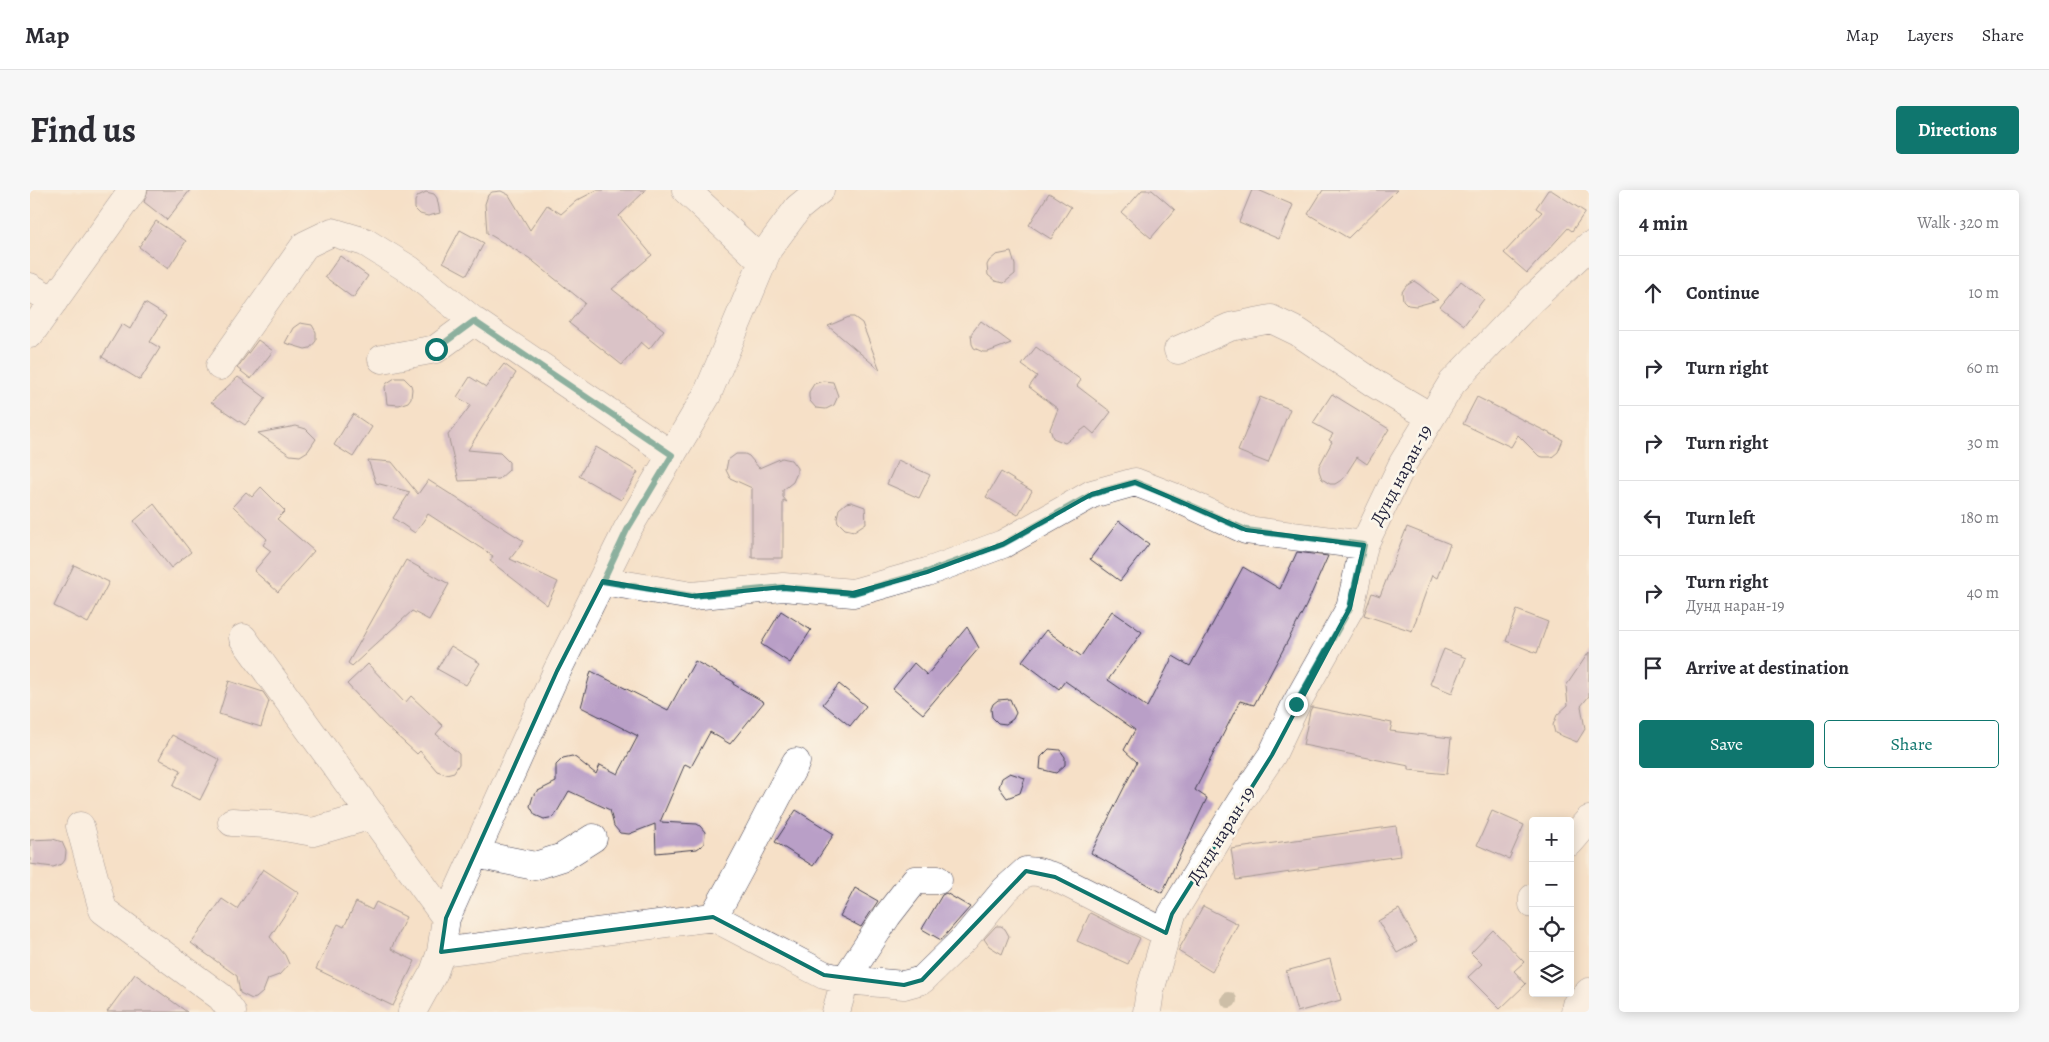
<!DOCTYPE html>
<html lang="en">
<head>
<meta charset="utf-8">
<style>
	body { margin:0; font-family:Alegreya,serif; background:#f7f7f7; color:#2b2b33 }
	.controls { position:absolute; right:15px; bottom:15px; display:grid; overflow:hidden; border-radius:5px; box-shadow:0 2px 12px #0003 }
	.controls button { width:45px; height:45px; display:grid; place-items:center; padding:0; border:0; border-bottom:1px solid #e1e1e2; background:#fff; color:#2b2b33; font:25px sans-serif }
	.stop { position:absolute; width:15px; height:15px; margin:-11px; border:4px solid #0f766e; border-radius:50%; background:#fff }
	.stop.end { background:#0f766e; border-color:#fff; box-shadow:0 1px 5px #0008 }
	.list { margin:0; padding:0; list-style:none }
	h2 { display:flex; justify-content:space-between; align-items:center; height:65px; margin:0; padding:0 20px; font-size:21px }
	h2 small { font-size:16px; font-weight:400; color:#7c7c81 }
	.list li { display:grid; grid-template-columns:32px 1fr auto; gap:15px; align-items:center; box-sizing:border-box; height:75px; padding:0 20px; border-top:1px solid #e1e1e2 }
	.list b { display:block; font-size:19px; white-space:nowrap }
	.list p { margin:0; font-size:16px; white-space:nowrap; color:#7c7c81 }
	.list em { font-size:16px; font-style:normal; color:#7c7c81 }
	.actions { display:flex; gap:10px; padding:15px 20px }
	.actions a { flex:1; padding:11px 0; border:1px solid #0f766e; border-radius:5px; text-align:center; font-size:18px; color:#0f766e }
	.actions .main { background:#0f766e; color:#fff }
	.icon { flex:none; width:28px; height:28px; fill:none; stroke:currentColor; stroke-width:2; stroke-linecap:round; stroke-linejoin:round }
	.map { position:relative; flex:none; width:1559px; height:822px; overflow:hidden; border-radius:5px }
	header { display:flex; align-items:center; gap:30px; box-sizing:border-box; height:70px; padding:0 25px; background:#fff; border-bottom:1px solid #e1e1e2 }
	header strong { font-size:24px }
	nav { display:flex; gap:28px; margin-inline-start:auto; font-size:18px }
	.intro { display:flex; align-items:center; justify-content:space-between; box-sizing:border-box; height:120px; padding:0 30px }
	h1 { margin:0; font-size:35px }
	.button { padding:12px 22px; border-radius:5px; background:#0f766e; color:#fff; font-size:18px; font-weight:700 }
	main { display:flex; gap:30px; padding:0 30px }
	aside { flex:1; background:#fff; border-radius:5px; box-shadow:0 2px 12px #0003 }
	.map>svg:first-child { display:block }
</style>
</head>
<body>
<header>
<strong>Map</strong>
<nav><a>Map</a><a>Layers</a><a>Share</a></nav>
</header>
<div class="intro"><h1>Find us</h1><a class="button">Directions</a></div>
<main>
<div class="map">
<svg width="1559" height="822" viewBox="0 0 1559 822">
	<rect width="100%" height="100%" fill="#fbf7ec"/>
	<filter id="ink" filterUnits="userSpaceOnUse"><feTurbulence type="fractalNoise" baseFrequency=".02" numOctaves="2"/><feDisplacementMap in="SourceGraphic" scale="10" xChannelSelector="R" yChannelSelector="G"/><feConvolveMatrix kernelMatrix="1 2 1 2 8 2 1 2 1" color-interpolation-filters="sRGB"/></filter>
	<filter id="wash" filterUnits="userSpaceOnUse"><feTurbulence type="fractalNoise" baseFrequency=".0096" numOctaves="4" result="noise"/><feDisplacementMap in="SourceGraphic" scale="20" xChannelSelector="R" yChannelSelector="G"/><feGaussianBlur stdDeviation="1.12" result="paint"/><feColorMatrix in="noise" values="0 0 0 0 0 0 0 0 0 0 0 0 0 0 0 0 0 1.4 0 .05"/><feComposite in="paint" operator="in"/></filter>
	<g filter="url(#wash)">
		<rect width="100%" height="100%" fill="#f6e0c7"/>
		<g id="blocks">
			<!-- building -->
			<path fill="#b99fc7" d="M 118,0 L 160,0 L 137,30 L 114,12 Z
				M 567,0 L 616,0 L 589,26 L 622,65 L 582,99 L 634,140 L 619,159 L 611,152 L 592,175 L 539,133 L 555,113 L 499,68 L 457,43 L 455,14 L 458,5 L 462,2 L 471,1 L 479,5 L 500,40 L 517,15 L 531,24 L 546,11 Z
				M 1112,0 L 1122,0 L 1145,20 L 1121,48 L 1092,23 Z
				M 1222,0 L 1228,0 L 1263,15 L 1249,49 L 1209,32 Z
				M 1293,0 L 1367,0 L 1318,48 L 1278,24 Z
				M 1518,0 L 1521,0 L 1555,22 L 1542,41 L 1538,38 L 1497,83 L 1474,63 L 1512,22 L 1506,18 Z
				M 396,2 L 404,4 L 407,8 L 410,23 L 398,26 L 390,24 L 385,19 L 385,11 L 388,6 Z
				M 1019,3 L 1041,17 L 1021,49 L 999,35 Z
				M 126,31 L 156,51 L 138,79 L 109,57 Z
				M 430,40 L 454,53 L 437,85 L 413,72 Z
				M 981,62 L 985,75 L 985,84 L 974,93 L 965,91 L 958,85 L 957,75 L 959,71 L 966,65 Z
				M 310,66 L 338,86 L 323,108 L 295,87 Z
				M 1384,91 L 1390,95 L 1408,110 L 1386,116 L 1378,115 L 1373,110 L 1372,102 L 1376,96 Z
				M 1431,91 L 1454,109 L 1434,135 L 1410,117 Z
				M 115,113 L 136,126 L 120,152 L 130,158 L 110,190 L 72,167 L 92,134 L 100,139 Z
				M 819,127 L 824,127 L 832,133 L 850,180 L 798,136 Z
				M 951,131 L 981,153 L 958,162 L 953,162 L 944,158 L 942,154 L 941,144 Z
				M 270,133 L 282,135 L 286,142 L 286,151 L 280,158 L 275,159 L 255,153 L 263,138 Z
				M 228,150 L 243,161 L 221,189 L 207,178 Z
				M 1006,157 L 1051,190 L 1047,196 L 1081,222 L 1064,244 L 1056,237 L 1035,253 L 1023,248 L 1020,239 L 1028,219 L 999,197 L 1007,186 L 992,175 Z
				M 474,174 L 486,183 L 438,260 L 470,263 L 479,272 L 479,280 L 469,289 L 429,291 L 418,245 L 441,215 L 427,207 L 440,187 L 456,197 Z
				M 208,187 L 236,208 L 215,235 L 181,212 Z
				M 365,188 L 374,188 L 381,195 L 382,199 L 381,208 L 378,212 L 369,215 L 357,214 L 355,197 L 357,193 Z
				M 793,191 L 803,192 L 808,206 L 804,215 L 796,219 L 786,218 L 780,211 L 779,207 L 779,202 L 784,194 Z
				M 1302,204 L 1359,239 L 1337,274 L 1327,267 L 1313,289 L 1305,294 L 1300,294 L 1292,289 L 1289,281 L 1289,276 L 1302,252 L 1299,250 L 1303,244 L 1283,233 Z
				M 1230,207 L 1260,219 L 1238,273 L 1208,261 Z
				M 1447,207 L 1533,250 L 1528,262 L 1522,267 L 1513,267 L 1509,266 L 1488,245 L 1481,257 L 1433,234 Z
				M 323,224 L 342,237 L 323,267 L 304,255 Z
				M 266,236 L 276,239 L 286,249 L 278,261 L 270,266 L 260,265 L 228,243 Z
				M 566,257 L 608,282 L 591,310 L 549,286 Z
				M 706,264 L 715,264 L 719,266 L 729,278 L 752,268 L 761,270 L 767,278 L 767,283 L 763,292 L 753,300 L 753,307 L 757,312 L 753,310 L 753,368 L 722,368 L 722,298 L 700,288 L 696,280 L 698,270 Z
				M 338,270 L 362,272 L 388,304 L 398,290 L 494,351 L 480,369 L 528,392 L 517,415 L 460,371 L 463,366 L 398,324 L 385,343 L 363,328 L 380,302 L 346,293 Z
				M 868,270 L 900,285 L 889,308 L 857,294 Z
				M 971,282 L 1002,301 L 988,325 L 956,307 Z
				M 231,297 L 255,321 L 247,329 L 284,361 L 248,402 L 224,381 L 241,361 L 233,355 L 237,349 L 203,316 L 216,302 L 222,307 Z
				M 821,312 L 835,317 L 836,333 L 824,341 L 815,339 L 808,332 L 807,328 L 809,319 L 816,313 Z
				M 124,314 L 161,362 L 141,378 L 104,331 Z
				M 1089,331 L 1119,354 L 1090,391 L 1060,369 Z
				M 1377,337 L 1420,354 L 1407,388 L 1402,385 L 1382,441 L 1334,425 L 1342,403 L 1350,406 Z
				M 1267,362 L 1298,366 L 1276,416 L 1224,515 L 1210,511 L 1165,600 L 1177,608 L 1132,703 L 1061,663 L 1107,572 L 1094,560 L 1105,540 L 1035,491 L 1029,499 L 992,471 L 1016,440 L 1051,466 L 1082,421 L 1112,442 L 1078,490 L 1117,517 L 1143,466 L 1160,476 L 1213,377 L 1250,399 Z
				M 376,370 L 419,394 L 399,430 L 382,421 L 322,476 L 318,473 Z
				M 44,375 L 79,392 L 58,433 L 24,416 Z
				M 1487,420 L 1518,432 L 1507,463 L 1476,451 Z
				M 751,421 L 781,440 L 760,473 L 731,454 Z
				M 937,437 L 949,458 L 893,524 L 863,499 L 884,473 L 897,485 Z
				M 421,456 L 450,473 L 436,495 L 407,479 Z
				M 1414,459 L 1436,468 L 1422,503 L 1400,494 Z
				M 1559,462 L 1559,506 L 1551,516 L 1555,539 L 1547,552 L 1525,543 L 1523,535 L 1527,525 L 1538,515 L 1536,496 Z
				M 665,471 L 704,492 L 703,494 L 734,512 L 700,554 L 680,542 L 661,577 L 655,574 L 630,632 L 667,634 L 670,636 L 675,642 L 674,654 L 667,659 L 626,663 L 625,634 L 599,644 L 590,643 L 584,636 L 580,620 L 539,601 L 524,627 L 514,629 L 505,625 L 500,616 L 503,606 L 506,602 L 526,592 L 526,575 L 533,568 L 542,566 L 546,568 L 566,584 L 570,575 L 588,584 L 608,546 L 551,517 L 561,481 L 638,520 Z
				M 338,474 L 375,513 L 381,506 L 413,536 L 406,544 L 429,564 L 429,574 L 424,582 L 416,584 L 407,581 L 390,561 L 387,564 L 354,534 L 317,494 Z
				M 199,491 L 233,502 L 239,511 L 231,537 L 189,524 Z
				M 809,494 L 836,516 L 820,536 L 793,514 Z
				M 980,509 L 986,523 L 983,529 L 976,534 L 968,533 L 962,527 L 961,519 L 963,514 L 968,510 Z
				M 1282,517 L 1362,533 L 1360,541 L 1421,548 L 1417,584 L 1379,580 L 1379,576 L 1273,555 L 1280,521 Z
				M 142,545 L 190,570 L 170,610 L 143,596 L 151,580 L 129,569 Z
				M 1019,559 L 1030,560 L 1035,567 L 1035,575 L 1026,583 L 1010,579 L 1011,567 Z
				M 980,583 L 995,588 L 990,603 L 977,608 L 969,597 L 972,588 Z
				M 766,620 L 804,644 L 783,676 L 745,652 Z
				M 1462,621 L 1494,635 L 1479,669 L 1447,655 Z
				M 1366,636 L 1370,666 L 1206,690 L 1201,659 Z
				M 23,649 L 32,652 L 36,661 L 35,670 L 32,674 L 23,677 L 0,674 L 0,650 Z
				M 233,679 L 269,703 L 240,747 L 255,765 L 259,774 L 249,785 L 238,789 L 233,802 L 226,808 L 222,809 L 210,803 L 207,786 L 161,753 L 192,709 L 207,719 Z
				M 825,698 L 848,711 L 831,737 L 810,726 Z
				M 916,703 L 940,717 L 911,750 L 892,739 L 912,705 Z
				M 326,712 L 342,720 L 346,712 L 376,727 L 361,759 L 385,771 L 363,816 L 286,779 L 308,734 L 314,737 Z
				M 1173,716 L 1208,734 L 1182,782 L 1148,761 Z
				M 1369,719 L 1387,752 L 1367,763 L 1348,731 Z
				M 1060,723 L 1110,748 L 1098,774 L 1047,751 Z
				M 966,736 L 971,736 L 975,739 L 979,746 L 972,764 L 959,756 L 954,749 Z
				M 1463,740 L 1494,772 L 1484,781 L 1496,794 L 1470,819 L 1438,787 L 1452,774 L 1441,763 Z
				M 1300,769 L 1311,810 L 1267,822 L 1256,781 Z
				M 105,784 L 157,822 L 77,822 Z"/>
		</g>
	</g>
	<g filter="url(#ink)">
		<use href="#blocks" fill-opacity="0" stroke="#423e50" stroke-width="1"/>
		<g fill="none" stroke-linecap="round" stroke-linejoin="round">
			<!-- minor casing -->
			<g stroke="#423e50" stroke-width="29">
				<path id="minor" d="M 656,0 L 733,72
					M 0,97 L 24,111
					M 0,144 L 103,0
					M 1148,160 L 1200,137 L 1241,129 L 1268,142 L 1345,194 L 1401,227
					M 352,169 L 406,159 L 444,131
					M 190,176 L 275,55 L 302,42 L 335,52 L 380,80 L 444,131 L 642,265
					M 573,391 L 662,406 L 753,397 L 823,403 L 897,382 L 973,354 L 1062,304 L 1105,292 L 1149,309 L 1216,340 L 1334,355
					M 213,448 L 416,728
					M 202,632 L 236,634 L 283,642 L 342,625
					M 50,636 L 73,720 L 191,807 L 202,822
					M 1540,652 L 1559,630
					M 445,664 L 505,676 L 533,667 L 563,648
					M 1503,708 L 1503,714
					M 683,727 L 794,785 L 815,790 L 857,726 L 885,690 L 908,690
					M 411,762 L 683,727 C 713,676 738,623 766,572
					M 382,822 L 404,782 L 411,762 L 416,728 L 527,481 L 597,340 L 677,205 L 738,59 L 768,18 L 790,0
					M 806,822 L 815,790 L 874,795 L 892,790 L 935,748 L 975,700 L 996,681 L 1008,682 L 1025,687 L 1136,743
					M 1117,822 L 1120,801 L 1142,724 L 1211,611 L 1242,565 L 1266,514 L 1320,418 L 1334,355 L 1373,273 L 1422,193 L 1497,114 L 1559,56
					M 1545,822 L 1546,815 L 1559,802"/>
			</g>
			<!-- minor -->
			<use href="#minor" stroke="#fff" stroke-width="28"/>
		</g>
		<!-- trees -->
		<circle fill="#9c9682" cx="1199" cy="810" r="8"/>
	</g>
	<g fill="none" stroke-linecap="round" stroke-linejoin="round" filter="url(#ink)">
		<!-- route -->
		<path stroke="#0f766e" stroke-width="6" d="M 406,159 L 444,131 L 642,265 L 597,340 L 573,391 L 662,406 L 753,397 L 823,403 L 897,382 L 973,354 L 1062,304 L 1105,292 L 1149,310 L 1216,340 L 1334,355 L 1320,418 L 1266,514"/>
	</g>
	<!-- marked area -->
	<path d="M0 0H1559V822H0ZM 1105,292 L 1216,340 L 1334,355 L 1320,418 L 1242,565 L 1142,724 L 1136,743 L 1025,687 L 996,681 L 892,790 L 874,795 L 794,785 L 683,727 L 411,762 L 416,728 L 527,481 L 573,391 L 662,406 L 753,397 L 823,403 L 897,382 L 973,354 L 1062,304 Z" fill="#f6e0c7" fill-opacity=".55" fill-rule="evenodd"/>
	<path fill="none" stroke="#0f766e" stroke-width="4" stroke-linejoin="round" d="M 1105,292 L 1216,340 L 1334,355 L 1320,418 L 1242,565 L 1142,724 L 1136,743 L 1025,687 L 996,681 L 892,790 L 874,795 L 794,785 L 683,727 L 411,762 L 416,728 L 527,481 L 573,391 L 662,406 L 753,397 L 823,403 L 897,382 L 973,354 L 1062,304 Z"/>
	<g text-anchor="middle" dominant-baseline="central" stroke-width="5" stroke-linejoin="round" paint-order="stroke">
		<!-- street labels -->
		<g font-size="18" fill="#22223b" stroke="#fbf7ec">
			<text transform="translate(1371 285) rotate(-62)">Дунд наран-19</text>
			<text transform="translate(1191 645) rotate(-58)">Дунд наран-19</text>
		</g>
	</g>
</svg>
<div class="controls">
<button>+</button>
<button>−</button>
<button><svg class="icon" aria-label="locate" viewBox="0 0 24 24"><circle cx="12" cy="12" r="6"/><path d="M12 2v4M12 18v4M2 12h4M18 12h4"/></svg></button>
<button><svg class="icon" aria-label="layers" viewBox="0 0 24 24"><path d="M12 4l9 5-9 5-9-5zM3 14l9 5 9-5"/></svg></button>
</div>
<div class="stop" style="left:406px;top:159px"></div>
<div class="stop end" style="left:1266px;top:514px"></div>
</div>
<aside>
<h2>4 min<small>Walk · 320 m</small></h2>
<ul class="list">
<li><svg class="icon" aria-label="ahead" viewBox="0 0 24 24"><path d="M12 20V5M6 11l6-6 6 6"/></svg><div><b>Continue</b></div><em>10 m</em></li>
<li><svg class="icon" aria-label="right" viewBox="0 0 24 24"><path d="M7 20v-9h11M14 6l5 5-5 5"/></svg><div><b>Turn right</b></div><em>60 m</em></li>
<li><svg class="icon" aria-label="right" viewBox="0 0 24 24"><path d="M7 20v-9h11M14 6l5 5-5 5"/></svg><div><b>Turn right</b></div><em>30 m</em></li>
<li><svg class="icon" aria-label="left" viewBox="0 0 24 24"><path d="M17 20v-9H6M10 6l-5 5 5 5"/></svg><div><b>Turn left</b></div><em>180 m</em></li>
<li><svg class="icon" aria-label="right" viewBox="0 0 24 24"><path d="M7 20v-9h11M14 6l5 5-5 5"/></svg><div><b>Turn right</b><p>Дунд наран-19</p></div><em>40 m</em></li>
<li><svg class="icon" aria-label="arrive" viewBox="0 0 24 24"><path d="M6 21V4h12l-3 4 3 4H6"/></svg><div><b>Arrive at destination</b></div></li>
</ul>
<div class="actions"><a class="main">Save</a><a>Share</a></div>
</aside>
</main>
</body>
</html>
